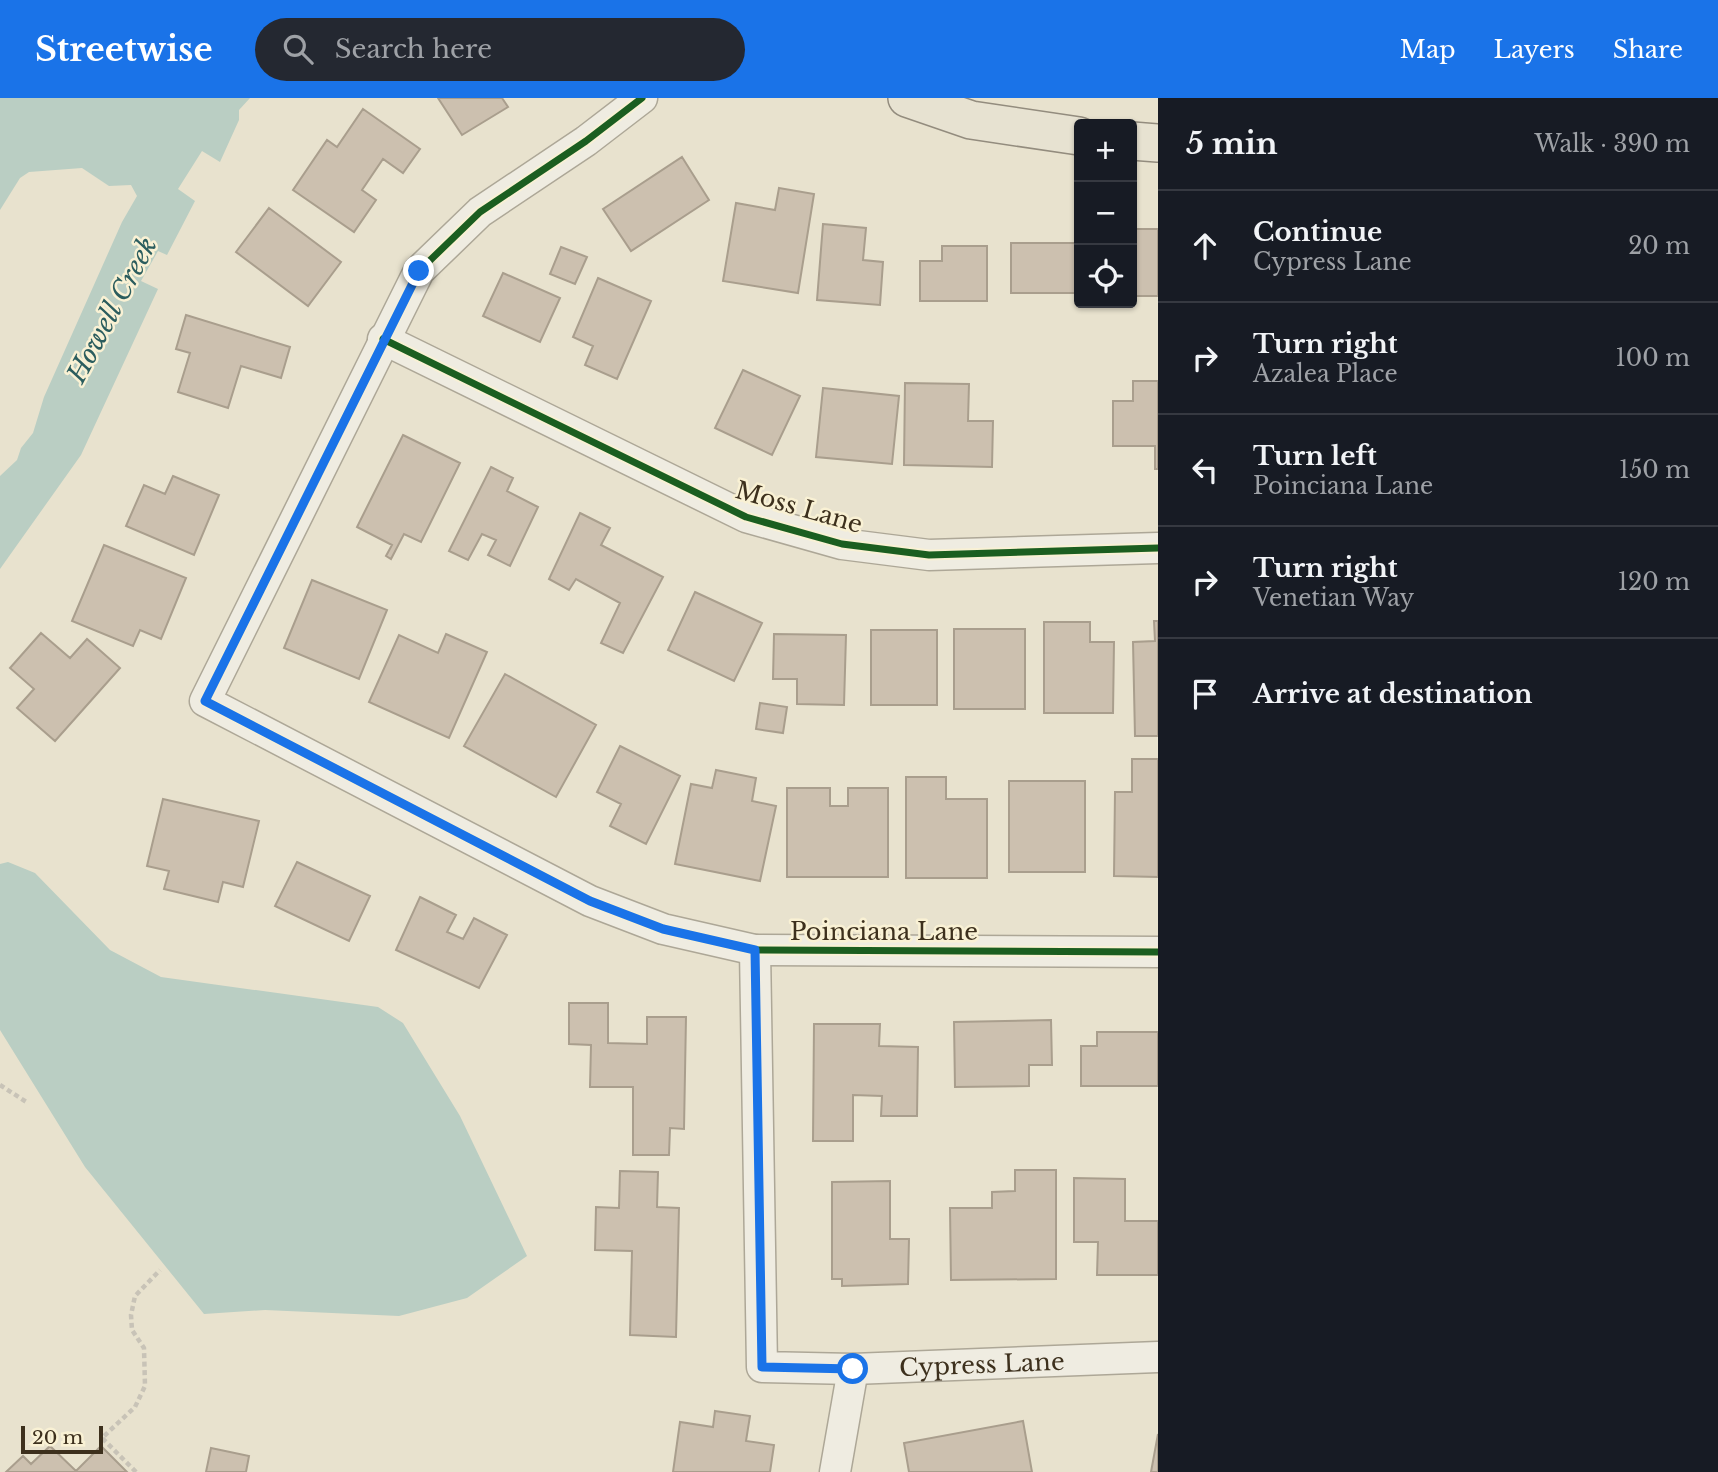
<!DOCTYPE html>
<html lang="en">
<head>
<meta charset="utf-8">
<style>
	body { margin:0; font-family:"Libre Baskerville",serif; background:#242831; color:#f1f3f6 }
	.controls { position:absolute; right:21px; top:21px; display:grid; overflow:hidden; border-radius:7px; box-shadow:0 2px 5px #0004 }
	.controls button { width:63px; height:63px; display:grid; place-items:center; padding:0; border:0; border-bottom:2px solid #363941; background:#171b24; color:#f1f3f6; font:35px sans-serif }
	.scale { position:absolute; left:21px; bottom:18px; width:82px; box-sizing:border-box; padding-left:7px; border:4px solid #3d301d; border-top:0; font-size:19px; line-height:24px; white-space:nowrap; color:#3d301d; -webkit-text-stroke:5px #f9f1d4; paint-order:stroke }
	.stop { position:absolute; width:21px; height:21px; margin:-16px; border:5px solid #1a73e8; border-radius:50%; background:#fff }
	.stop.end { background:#1a73e8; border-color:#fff; box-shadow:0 2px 7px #0008 }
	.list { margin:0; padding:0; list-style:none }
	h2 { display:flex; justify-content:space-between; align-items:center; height:91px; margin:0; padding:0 28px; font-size:30px }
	h2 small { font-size:23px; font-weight:400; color:#9ea1a6 }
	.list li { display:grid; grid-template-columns:46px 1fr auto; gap:21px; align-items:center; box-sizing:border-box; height:112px; padding:0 28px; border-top:2px solid #363941 }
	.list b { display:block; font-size:26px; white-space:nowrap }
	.list p { margin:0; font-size:23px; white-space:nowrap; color:#9ea1a6 }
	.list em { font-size:23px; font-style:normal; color:#9ea1a6 }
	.icon { flex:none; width:38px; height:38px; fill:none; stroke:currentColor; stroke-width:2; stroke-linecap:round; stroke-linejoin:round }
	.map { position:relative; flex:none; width:1158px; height:1374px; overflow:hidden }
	header { display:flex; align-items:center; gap:42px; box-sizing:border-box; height:98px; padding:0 35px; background:#1a73e8; color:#fff }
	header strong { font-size:33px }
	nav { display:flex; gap:38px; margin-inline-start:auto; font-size:24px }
	.search { width:490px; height:63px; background:#242831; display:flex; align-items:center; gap:18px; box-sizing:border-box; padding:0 24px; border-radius:38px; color:#9ea1a6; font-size:26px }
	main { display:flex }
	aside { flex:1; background:#171b24 }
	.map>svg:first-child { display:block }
</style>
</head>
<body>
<header>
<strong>Streetwise</strong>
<div class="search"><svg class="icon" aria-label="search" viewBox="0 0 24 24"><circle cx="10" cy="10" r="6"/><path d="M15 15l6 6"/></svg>Search here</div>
<nav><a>Map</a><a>Layers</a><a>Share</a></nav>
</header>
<main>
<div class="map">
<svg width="1158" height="1374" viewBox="0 0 1158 1374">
	<rect width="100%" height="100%" fill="#e8e2ce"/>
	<!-- water -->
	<path fill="#bacec3" d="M 0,0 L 250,0 L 239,12 L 239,22 L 220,64 L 202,53 L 178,91 L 195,103 L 167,157 L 158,153 L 141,183 L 158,191 L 81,357 L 0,471 L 0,378 L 17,362 L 21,350 L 33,335 L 44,299 L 122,124 L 137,98 L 131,87 L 109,88 L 82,70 L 29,74 L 20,80 L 0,112 Z
		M 8,764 L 35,775 L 110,852 L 161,879 L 378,909 L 403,925 L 460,1018 L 527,1158 L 467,1200 L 399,1218 L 265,1212 L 204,1216 L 85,1069 L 0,932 L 0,766 Z"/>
	<!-- building -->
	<path fill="#ccc0af" stroke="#a99e8d" stroke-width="2" d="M 438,0 L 502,0 L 508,9 L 462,37 Z
		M 363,11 L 420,51 L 403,75 L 383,61 L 362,92 L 376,102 L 354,134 L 293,92 L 327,42 L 337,49 Z
		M 682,59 L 709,102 L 631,153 L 603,111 Z
		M 779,90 L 814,96 L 798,195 L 723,183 L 736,105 L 775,112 Z
		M 269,110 L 341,164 L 308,208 L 236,154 Z
		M 823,126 L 866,130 L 863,162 L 883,164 L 880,207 L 817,202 Z
		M 1132,131 L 1158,131 L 1158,198 L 1132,198 Z
		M 1011,145 L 1079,145 L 1079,195 L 1011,195 Z
		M 942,148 L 987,148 L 987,203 L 920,203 L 920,163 L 942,163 Z
		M 561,149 L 587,159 L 575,186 L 550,176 Z
		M 503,175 L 560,200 L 540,244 L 483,218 Z
		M 598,180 L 651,203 L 617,281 L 585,267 L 593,248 L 573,239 Z
		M 186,217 L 290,249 L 281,280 L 241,268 L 228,310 L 178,294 L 190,255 L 176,251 Z
		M 743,272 L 800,298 L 772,357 L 715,330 Z
		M 1133,283 L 1158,283 L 1158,371 L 1155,371 L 1155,348 L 1113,348 L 1113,303 L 1133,303 Z
		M 905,285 L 969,286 L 968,323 L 993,323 L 992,369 L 904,367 Z
		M 823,290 L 899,298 L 892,366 L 816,359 Z
		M 403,337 L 460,365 L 421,444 L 404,436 L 391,461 L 386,458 L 392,447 L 357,429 Z
		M 491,369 L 513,380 L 507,393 L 538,409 L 510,468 L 488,457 L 496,442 L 482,436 L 468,462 L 449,453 Z
		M 173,378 L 219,397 L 194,457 L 126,428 L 144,387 L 165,396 Z
		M 580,415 L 610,430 L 601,447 L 663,479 L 623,555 L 601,545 L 620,505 L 576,481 L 569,492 L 549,481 Z
		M 104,447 L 186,480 L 161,541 L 140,532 L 133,548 L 72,523 Z
		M 312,482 L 387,512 L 359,581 L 284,550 Z
		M 695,494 L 762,525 L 734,583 L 668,552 Z
		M 1154,523 L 1158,523 L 1158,638 L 1135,638 L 1133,544 L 1155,543 Z
		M 1044,524 L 1090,524 L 1090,544 L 1114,544 L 1113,615 L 1044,615 Z
		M 954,531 L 1025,531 L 1025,611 L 954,611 Z
		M 871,532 L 937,532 L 937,607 L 871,607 Z
		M 41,535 L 70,560 L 87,541 L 120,570 L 55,643 L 17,610 L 34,591 L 10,570 Z
		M 446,536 L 487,554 L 449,640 L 369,604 L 399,537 L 438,555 Z
		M 774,536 L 846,537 L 844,607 L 797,606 L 797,581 L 773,581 Z
		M 505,576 L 596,627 L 556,699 L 464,648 Z
		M 760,605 L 787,609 L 783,635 L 756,631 Z
		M 620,648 L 680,678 L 646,746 L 610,728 L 621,706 L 597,694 Z
		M 1132,661 L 1158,661 L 1158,779 L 1114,778 L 1115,694 L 1132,694 Z
		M 716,672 L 756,680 L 752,703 L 776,708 L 760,783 L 675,766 L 691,686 L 712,690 Z
		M 906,679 L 946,679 L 946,701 L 987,701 L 987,780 L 906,780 Z
		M 1009,683 L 1085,683 L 1085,774 L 1009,774 Z
		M 787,690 L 830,690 L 830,708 L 848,708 L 848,690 L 888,690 L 888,779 L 787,779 Z
		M 163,701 L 259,723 L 243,789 L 223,784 L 218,804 L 164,791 L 169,773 L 147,768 Z
		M 297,764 L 370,798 L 349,843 L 275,808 Z
		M 420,799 L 456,817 L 447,834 L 463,841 L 474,820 L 507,837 L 479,890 L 396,852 Z
		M 569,905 L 608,905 L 608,945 L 647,946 L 647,919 L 686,919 L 684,1031 L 670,1030 L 669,1057 L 633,1057 L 633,989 L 590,989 L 591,947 L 569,946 Z
		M 1051,922 L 1052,967 L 1029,967 L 1029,988 L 955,989 L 954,924 Z
		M 814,926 L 880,926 L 879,948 L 918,949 L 917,1018 L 881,1018 L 882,998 L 853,997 L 853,1043 L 813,1043 Z
		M 1097,934 L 1158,934 L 1158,988 L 1081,988 L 1081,948 L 1097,948 Z
		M 1015,1072 L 1056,1072 L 1056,1181 L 951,1182 L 950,1110 L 992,1110 L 992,1094 L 1015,1093 Z
		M 620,1073 L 658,1074 L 657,1109 L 679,1110 L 676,1239 L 630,1237 L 632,1153 L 595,1152 L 596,1109 L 619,1110 Z
		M 1074,1080 L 1125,1081 L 1125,1123 L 1158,1123 L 1158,1177 L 1097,1177 L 1098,1144 L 1074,1144 Z
		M 890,1083 L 890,1141 L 909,1141 L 908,1186 L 842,1188 L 842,1181 L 832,1181 L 832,1084 Z
		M 715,1313 L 750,1318 L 746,1343 L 774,1347 L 770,1374 L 673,1374 L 680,1324 L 713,1329 Z
		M 1023,1323 L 1032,1374 L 909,1374 L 904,1345 Z
		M 1158,1336 L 1158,1374 L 1151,1374 Z
		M 50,1348 L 76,1373 L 101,1348 L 127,1374 L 6,1374 L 23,1358 L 31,1366 Z
		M 211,1350 L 249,1358 L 246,1374 L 206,1374 Z"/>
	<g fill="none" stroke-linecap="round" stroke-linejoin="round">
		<!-- minor casing -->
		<g stroke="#ada797" stroke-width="33">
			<g id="minor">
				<path d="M 642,0 L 586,43 L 480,114 L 419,173 L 205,603 L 590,803 L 663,831 L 755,852 L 1158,854"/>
				<path d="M 383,241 L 746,419 L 842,446 L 929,457 L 1158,450"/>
				<path id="s1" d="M 755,852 L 762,1269 L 853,1271 L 1158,1259"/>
				<path d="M 835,1374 L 853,1271"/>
			</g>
		</g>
		<!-- major casing -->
		<g stroke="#938c7e" stroke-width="40">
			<path id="major" d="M 907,0 L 971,22 L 1079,38
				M 1132,43 L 1158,45"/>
		</g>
		<!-- path -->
		<path stroke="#c8c3b7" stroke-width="4.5" stroke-dasharray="5 3.5" stroke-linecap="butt" d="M 0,987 L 28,1005
			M 136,1374 L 102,1340 L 135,1309 L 145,1288 L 144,1250 L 132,1232 L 131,1217 L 135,1198 L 160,1172"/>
		<!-- minor -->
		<use href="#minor" stroke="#efece1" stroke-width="30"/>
		<!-- major -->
		<use href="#major" stroke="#e7e2d1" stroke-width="37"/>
		<!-- cycleway casing -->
		<g stroke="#f9f1d4" stroke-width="11">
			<path id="cycleway" d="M 642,0 L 586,43 L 480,114 L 419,173 L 205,603 L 590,803 L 663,831 L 755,852 L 1158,854
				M 383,241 L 746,419 L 842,446 L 929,457 L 1158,450"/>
		</g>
		<!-- cycleway -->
		<use href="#cycleway" stroke="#1b5e20" stroke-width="7"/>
	</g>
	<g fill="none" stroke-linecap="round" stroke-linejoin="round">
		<!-- route -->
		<path stroke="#1a73e8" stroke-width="9" d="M 419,173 L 205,603 L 590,803 L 663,831 L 755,852 L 762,1269 L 853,1271"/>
	</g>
	<g text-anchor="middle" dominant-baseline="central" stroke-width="5" stroke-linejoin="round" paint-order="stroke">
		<!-- street labels -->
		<g font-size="24" fill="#3d301d" stroke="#f9f1d4">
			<text transform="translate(799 409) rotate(16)">Moss Lane</text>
			<text x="884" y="833">Poinciana Lane</text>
			<text stroke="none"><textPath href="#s1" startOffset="637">Cypress Lane</textPath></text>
		</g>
		<!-- water labels -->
		<g font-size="26" font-style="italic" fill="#2b5d5e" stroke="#f9f1d4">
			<text transform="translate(112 212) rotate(-62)">Howell Creek</text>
		</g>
	</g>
</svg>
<div class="controls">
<button>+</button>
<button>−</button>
<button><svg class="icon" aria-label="locate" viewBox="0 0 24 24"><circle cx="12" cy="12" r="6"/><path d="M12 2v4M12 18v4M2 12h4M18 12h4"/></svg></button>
</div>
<div class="scale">20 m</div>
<div class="stop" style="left:853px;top:1271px"></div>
<div class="stop end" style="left:419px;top:173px"></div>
</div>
<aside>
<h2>5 min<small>Walk · 390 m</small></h2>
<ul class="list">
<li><svg class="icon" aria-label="ahead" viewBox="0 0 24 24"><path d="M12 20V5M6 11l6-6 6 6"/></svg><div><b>Continue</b><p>Cypress Lane</p></div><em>20 m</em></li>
<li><svg class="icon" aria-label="right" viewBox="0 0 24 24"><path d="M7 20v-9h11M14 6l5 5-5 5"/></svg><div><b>Turn right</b><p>Azalea Place</p></div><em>100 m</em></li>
<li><svg class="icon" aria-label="left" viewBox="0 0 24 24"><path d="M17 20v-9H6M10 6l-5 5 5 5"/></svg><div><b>Turn left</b><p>Poinciana Lane</p></div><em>150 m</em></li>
<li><svg class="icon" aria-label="right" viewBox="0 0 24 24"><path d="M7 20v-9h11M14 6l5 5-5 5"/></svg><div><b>Turn right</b><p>Venetian Way</p></div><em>120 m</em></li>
<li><svg class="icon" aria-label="arrive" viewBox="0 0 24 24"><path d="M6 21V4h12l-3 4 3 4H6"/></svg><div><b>Arrive at destination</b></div></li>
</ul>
</aside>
</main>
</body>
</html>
